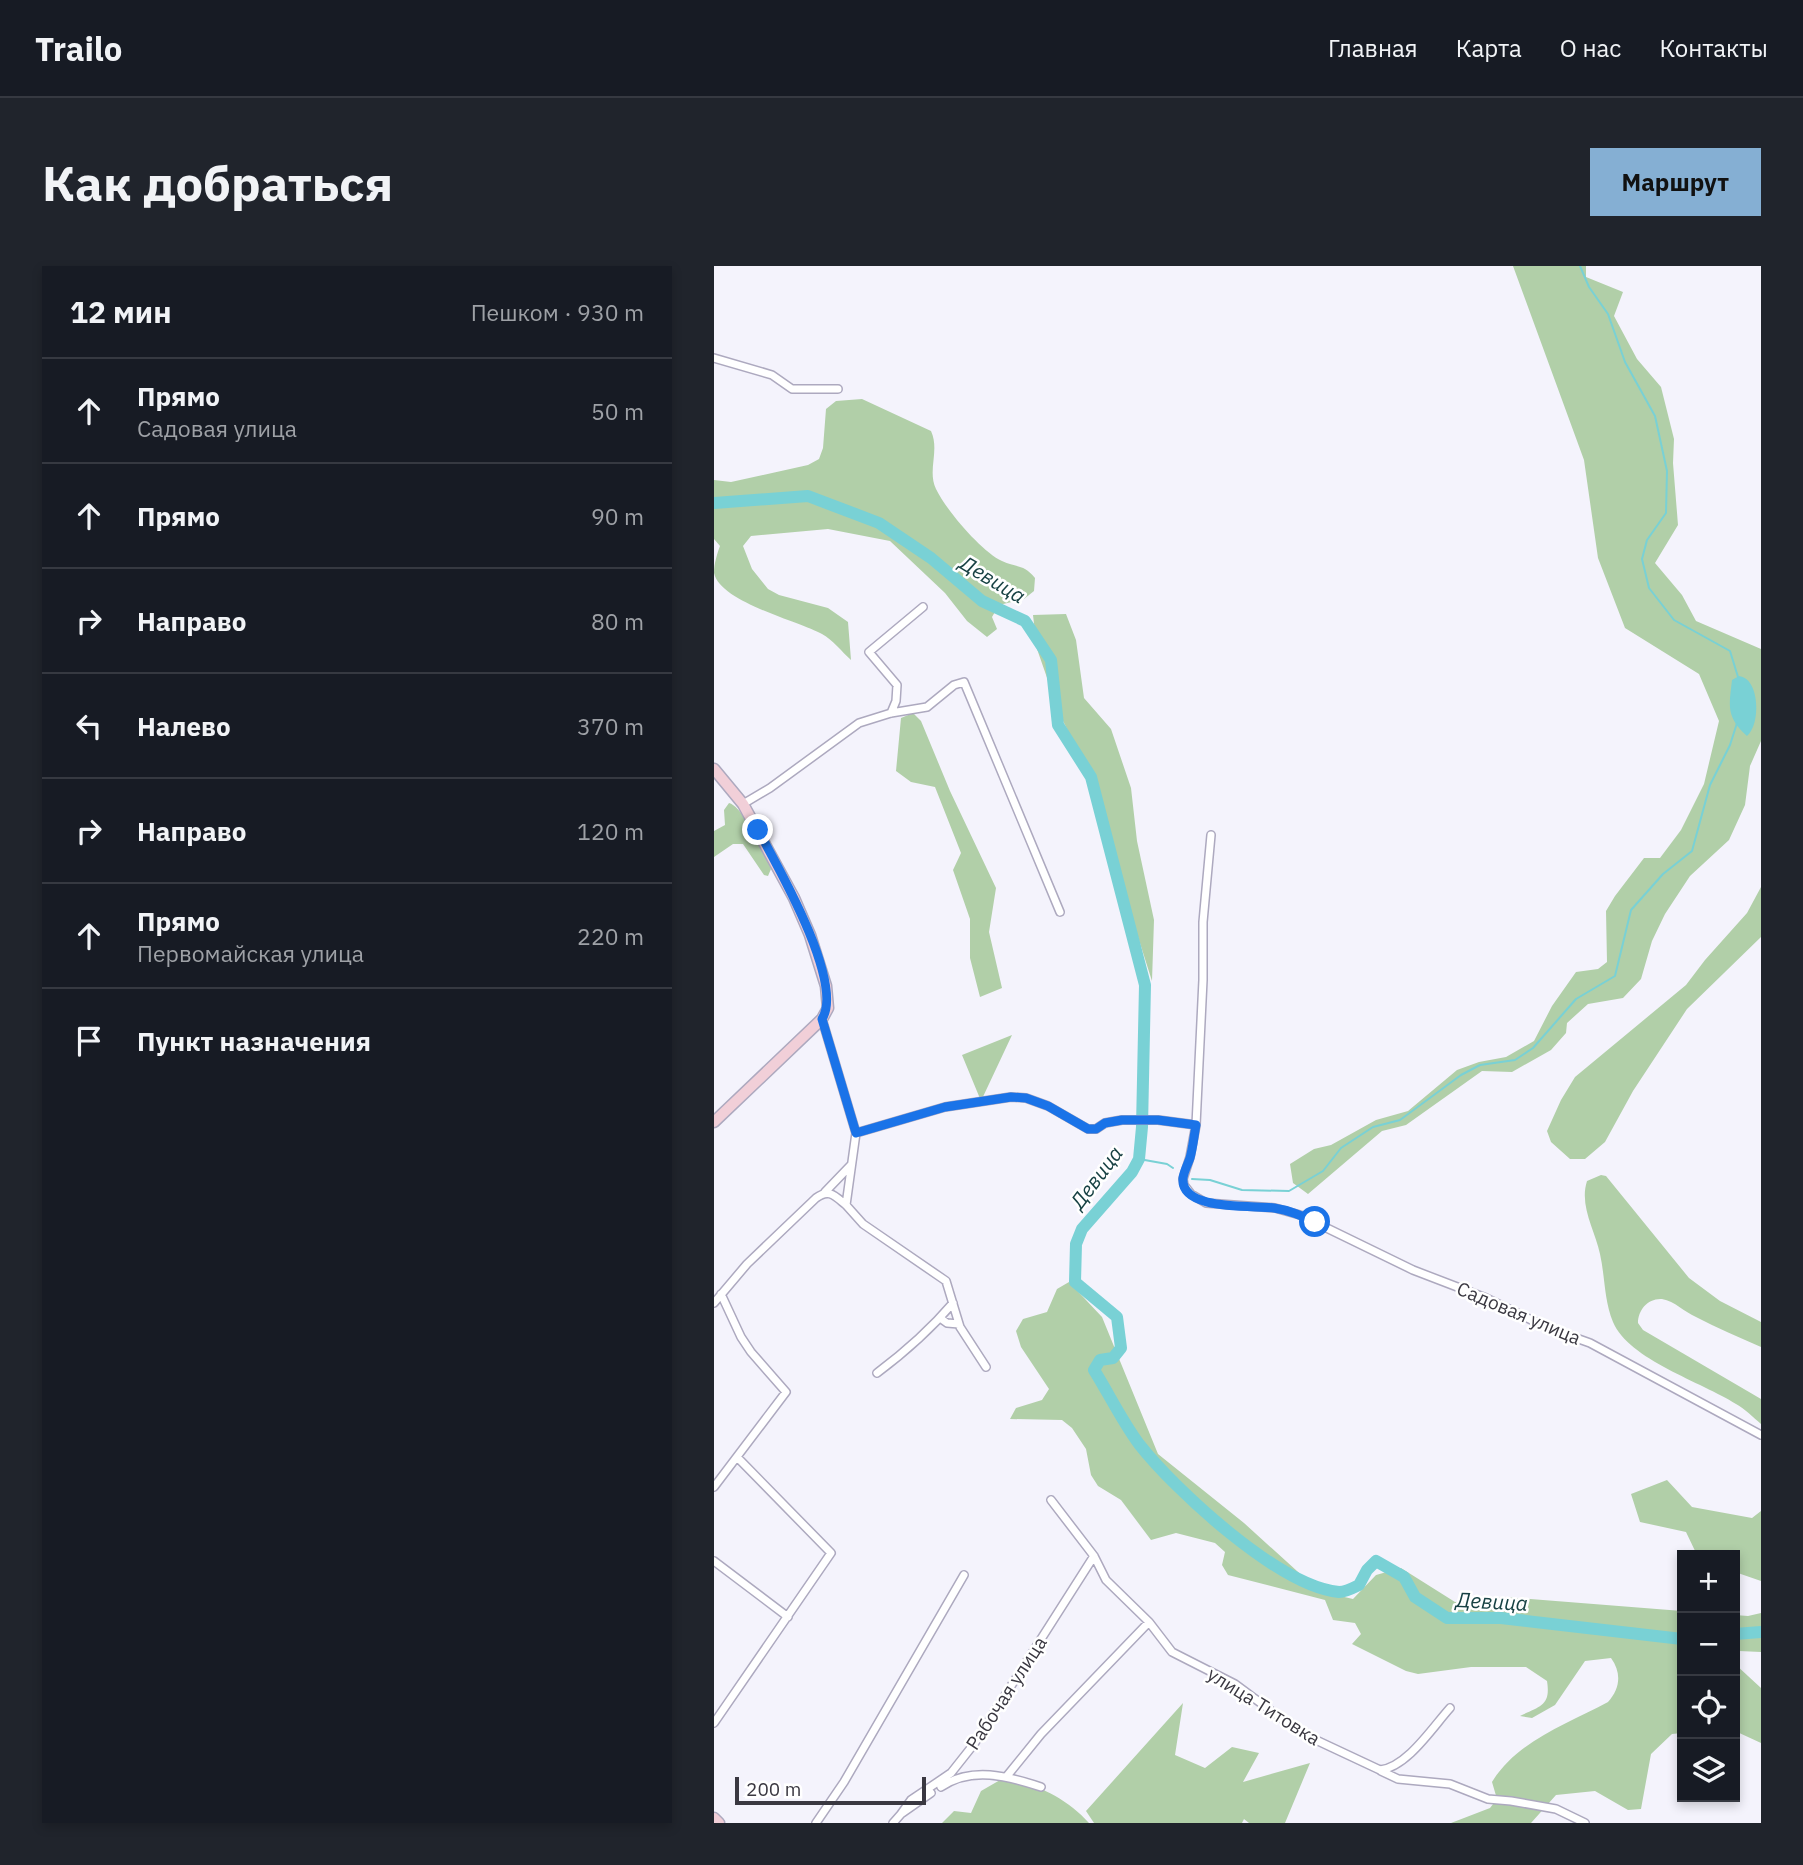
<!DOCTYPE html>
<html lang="ru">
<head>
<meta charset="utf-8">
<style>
	body { margin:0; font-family:"IBM Plex Sans",sans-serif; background:#20242c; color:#f1f3f6 }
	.controls { position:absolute; right:21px; bottom:21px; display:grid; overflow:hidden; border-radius:0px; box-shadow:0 4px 10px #0003 }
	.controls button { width:63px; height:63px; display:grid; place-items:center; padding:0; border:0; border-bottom:2px solid #363941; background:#171b24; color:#f1f3f6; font:35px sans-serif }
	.scale { position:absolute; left:21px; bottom:18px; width:191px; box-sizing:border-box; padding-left:7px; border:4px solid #3a3841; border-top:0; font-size:19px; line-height:24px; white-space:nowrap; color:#3a3841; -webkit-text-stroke:5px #fff; paint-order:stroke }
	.stop { position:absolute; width:21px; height:21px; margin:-16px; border:5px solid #1a73e8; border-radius:50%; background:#fff }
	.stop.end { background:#1a73e8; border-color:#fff; box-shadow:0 2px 7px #0008 }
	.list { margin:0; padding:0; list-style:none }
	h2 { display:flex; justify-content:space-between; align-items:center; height:91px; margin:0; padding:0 28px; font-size:30px }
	h2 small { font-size:23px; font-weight:400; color:#9ea1a6 }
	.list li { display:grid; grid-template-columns:46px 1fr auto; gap:21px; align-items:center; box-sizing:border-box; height:105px; padding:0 28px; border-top:2px solid #363941 }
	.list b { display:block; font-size:26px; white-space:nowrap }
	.list p { margin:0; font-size:23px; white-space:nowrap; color:#9ea1a6 }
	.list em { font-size:23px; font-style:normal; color:#9ea1a6 }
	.icon { flex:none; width:38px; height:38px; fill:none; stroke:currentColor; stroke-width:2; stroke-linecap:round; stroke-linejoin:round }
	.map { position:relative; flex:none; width:1047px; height:1557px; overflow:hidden; border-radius:0px }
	header { display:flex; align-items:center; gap:42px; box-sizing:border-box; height:98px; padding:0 35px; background:#171b24; border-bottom:2px solid #363941 }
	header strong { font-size:33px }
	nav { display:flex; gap:38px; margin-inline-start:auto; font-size:24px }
	.intro { display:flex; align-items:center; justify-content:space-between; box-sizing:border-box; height:168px; padding:0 42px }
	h1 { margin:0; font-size:49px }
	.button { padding:18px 32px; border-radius:0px; background:#85afd3; color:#111; font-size:24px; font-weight:700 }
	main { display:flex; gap:42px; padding:0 42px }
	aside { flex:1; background:#171b24; border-radius:0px; box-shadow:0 4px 10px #0003 }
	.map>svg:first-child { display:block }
</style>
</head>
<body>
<header>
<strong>Trailo</strong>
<nav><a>Главная</a><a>Карта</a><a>О нас</a><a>Контакты</a></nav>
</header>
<div class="intro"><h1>Как добраться</h1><a class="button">Маршрут</a></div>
<main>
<aside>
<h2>12 мин<small>Пешком · 930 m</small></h2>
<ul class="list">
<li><svg class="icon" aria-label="ahead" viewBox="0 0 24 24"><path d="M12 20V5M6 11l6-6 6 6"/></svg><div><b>Прямо</b><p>Садовая улица</p></div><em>50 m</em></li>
<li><svg class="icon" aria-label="ahead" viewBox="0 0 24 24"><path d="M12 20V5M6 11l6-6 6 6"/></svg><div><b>Прямо</b></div><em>90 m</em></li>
<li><svg class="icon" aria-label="right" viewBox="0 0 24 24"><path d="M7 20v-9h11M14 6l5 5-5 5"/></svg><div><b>Направо</b></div><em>80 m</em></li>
<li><svg class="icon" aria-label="left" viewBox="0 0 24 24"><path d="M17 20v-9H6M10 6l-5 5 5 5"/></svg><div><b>Налево</b></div><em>370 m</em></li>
<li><svg class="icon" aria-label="right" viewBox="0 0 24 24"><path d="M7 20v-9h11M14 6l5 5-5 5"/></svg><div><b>Направо</b></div><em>120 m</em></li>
<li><svg class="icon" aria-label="ahead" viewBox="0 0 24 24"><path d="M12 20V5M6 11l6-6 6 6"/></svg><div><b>Прямо</b><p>Первомайская улица</p></div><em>220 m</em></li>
<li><svg class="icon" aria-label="arrive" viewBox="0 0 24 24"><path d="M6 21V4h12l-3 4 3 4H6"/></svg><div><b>Пункт назначения</b></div></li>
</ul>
</aside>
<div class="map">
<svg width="1047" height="1557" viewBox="0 0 1047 1557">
	<rect width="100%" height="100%" fill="#f4f3fc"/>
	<!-- green -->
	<path fill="#b1cfa8" d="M 799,0 L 872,0 L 872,11 L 909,26 L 900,50 L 923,93 L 947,121 L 960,173 L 959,197 L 964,259 L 941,297 L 968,329 L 982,355 L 1047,383 L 1047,475 L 1036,500 L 1031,539 L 1015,574 L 976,610 L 951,648 L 938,675 L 927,713 L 909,732 L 874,738 L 853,757 L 852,767 L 837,784 L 798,806 L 768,805 L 692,859 L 668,865 L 594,928 L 579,917 L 576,898 L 600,883 L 617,879 L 662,854 L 694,845 L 743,804 L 765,796 L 792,791 L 820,775 L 838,740 L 862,706 L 884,703 L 893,696 L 892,645 L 901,630 L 930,592 L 946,592 L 967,564 L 990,518 L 1005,455 L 985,408 L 911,362 L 884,292 L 870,194 Z
		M 148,133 L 217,165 C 226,185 213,204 222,223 C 232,244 268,286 288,295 C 303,302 310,298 321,312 L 320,325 L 310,333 L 285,339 L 278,351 L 283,363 L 273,371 L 253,355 L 231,327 L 176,275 L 114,263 L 37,270 L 29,280 L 38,303 L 54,323 L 65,329 L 114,342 L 134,356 L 137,394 C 128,386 119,374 108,368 C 84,355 6,336 0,307 C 0,298 3,288 6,280 L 0,273 L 0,214 L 17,216 L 94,199 L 105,193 L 109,182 L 112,143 L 122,135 Z
		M 352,348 L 362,374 L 370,432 L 397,463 L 417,522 L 423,575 L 440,654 L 438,715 L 367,491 L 346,449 L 323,383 L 319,349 Z
		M 199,447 L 207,455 L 236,525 L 282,622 L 275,666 L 288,722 L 266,731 L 256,692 L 256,653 L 239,604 L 247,587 L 221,521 L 197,516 L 182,505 L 187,452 Z
		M 15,537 C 30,541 51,588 57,603 L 54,610 L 50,609 L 29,578 L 19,578 L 0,591 L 0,565 L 11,559 L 10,544 Z
		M 1047,621 L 1047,671 L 973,743 L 919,825 L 891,876 L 871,893 L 856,893 L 837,876 L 833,865 L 847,834 L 861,811 L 972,719 L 991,694 L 1033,647 Z
		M 298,769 L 267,835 L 248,789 Z
		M 887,909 L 892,910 L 975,1012 L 1006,1035 L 1047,1056 L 1047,1081 C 1025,1071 1003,1062 982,1051 C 970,1046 961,1035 948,1033 C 934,1032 924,1044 924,1057 L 929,1064 L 1047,1133 L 1047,1158 C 1039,1151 1031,1143 1022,1138 C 988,1116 915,1094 899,1056 C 890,1034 891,1010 886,988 C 881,964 865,940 873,915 Z
		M 355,1016 L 388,1051 L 444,1188 L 530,1257 L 605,1325 L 639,1333 L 662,1309 L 687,1302 L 741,1336 L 790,1331 L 968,1345 L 968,1467 L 958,1468 L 937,1488 L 927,1543 L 914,1544 L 881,1525 L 842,1529 L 817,1557 L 737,1557 L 776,1542 L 783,1533 L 778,1516 C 803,1475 853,1458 894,1436 C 906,1423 908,1407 897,1392 L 871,1395 L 841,1439 L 818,1452 L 806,1450 C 826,1440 837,1440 833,1415 L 812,1401 L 757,1401 L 704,1408 L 692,1405 L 638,1378 L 647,1368 L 641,1357 L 619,1354 L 611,1334 L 514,1309 L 508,1299 L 511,1286 L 501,1277 L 462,1267 L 437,1274 L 407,1234 L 384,1220 L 377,1209 L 372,1183 L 358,1162 L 348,1154 L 296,1153 L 302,1142 L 328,1134 L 335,1123 L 307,1081 L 302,1065 L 309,1053 L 333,1046 L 343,1023 Z
		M 953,1214 L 978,1241 L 1038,1252 L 1047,1245 L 1047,1315 L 1021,1306 L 1021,1289 L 983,1289 L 972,1266 L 926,1256 L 917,1228 Z
		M 1047,1347 L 1047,1386 L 1025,1385 L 1021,1394 L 1021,1349 L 1034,1350 Z
		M 1021,1398 L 1047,1422 L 1047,1477 L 1021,1465 Z
		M 469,1437 L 461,1489 L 491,1502 L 518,1481 L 545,1487 L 529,1516 L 596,1497 L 571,1557 L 535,1557 L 530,1553 L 528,1557 L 380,1557 L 372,1545 Z
		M 293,1510 C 324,1520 353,1532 375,1557 L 228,1557 L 240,1545 L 257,1547 L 267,1525 Z"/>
	<!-- water -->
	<path fill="#79d1d5" d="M 1025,410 C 1046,412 1047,459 1033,470 C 1012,451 1015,440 1018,414 Z"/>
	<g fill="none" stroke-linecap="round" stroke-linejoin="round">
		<!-- stream -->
		<path stroke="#79d1d5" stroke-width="2" d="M 866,0 L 875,21 L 894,48 L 911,96 L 941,150 L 953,205 L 952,247 L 933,274 L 928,293 L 935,322 L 960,354 L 1016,385 L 1024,411
			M 425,893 L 453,898 L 459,902
			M 478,913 L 496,914 L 528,924 L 575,925 L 609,905 L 627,882 L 659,861 L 686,854 L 747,809 L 766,799 L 801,794 L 819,782 L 862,733 L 901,710 L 917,644 L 949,608 L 978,585 L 996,519 L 1016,479 L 1023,457"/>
		<!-- river -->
		<path stroke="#79d1d5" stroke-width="12" d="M 0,237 L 94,230 L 165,257 L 217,292 L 268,335 L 311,355 L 337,394 L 344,459 L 377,511 L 431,719 L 428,861 L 425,893 L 418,906 L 368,963 L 362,978 L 361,1016 L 403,1051 L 407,1082 L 399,1092 L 386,1094 L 380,1104 C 395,1128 408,1155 425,1178 C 461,1224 566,1321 625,1326 C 632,1326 639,1322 645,1319 L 653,1304 L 662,1295 L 690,1311 L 701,1331 L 733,1352 L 787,1352 L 968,1373
			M 1021,1368 L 1047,1366"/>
		<!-- street casing -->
		<g stroke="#ada9bf" stroke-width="10">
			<path id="street" d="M 0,92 L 58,109 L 78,123 L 124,123
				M 177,447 L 182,435 L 183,419 L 155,386 L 209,341
				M 29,538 L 56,522 L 145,457 L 177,447 L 213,441 L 240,419 L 250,416 L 346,646
				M 497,569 L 489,656 L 489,714 L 482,859 L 476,891 L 469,913 L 470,919 L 477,928 L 492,937 L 561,942 L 586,949 L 699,1004 L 772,1032 L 834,1062 L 876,1077 L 1047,1169
				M 108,753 L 142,867 L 132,939 L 149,958 L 232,1015 L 246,1061 L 272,1101
				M 142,867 L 231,841 L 297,831 L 312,832 L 334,840 L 374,863 L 382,863 L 391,857 L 408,854 L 444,854 L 482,859
				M 111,926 L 137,899
				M 0,1037 L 33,998 L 102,932 C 115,922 121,930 132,939
				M 226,1052 L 233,1057 L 245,1058
				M 163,1107 C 191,1086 216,1064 239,1037
				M 0,1221 L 72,1126 L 37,1086 L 27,1071 L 7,1028
				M 337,1234 L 380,1290 L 392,1314 L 435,1356 L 458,1386 L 521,1418 L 587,1467 L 666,1504 C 693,1501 718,1462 736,1442
				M 0,1295 L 74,1351
				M 0,1457 L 117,1287 L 23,1191
				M 667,1505 L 684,1513 L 736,1518 L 774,1533 L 797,1535 L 842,1543 L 871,1557
				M 293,1510 L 327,1468 L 435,1356
				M 227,1521 C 257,1500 294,1510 327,1521
				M 187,1548 L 197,1534 L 237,1507 L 260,1478 L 380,1290
				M 102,1557 L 130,1516 L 250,1309
				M 179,1557 L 187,1548 L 217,1527"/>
		</g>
		<!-- secondary casing -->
		<g stroke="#ada9bf" stroke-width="13">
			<path id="secondary" d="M 0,503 L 29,538 L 80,632 L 96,669 L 112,720 L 114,742 L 108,753 L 0,856
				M 0,1552 L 5,1557"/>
		</g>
		<!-- street -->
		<use href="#street" stroke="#fff" stroke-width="7"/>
		<!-- secondary -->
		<use href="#secondary" stroke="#f1cfd8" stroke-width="10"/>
	</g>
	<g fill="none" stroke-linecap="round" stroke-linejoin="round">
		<!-- route -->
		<path stroke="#1a73e8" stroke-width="9" d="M 44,564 C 63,599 131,717 108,753 L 142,867 L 231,841 L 297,831 L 312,832 L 334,840 L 374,863 L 382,863 L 391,857 L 408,854 L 444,854 L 482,859 C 480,870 479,881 476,892 C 474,898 470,905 469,912 C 466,946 540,939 560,942 C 575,944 588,950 601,956"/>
	</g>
	<g text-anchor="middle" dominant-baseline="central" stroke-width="5" stroke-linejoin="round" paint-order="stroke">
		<!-- street labels -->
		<g font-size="19" fill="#3a3841" stroke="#fff">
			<text transform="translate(805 1047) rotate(23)">Садовая улица</text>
			<text transform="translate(292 1427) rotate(-57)">Рабочая улица</text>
			<text transform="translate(550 1440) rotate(32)">улица Титовка</text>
		</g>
		<!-- water labels -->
		<g font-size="21" font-style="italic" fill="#184244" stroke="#fff">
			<text transform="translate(279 313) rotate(31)">Девица</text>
			<text transform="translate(382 911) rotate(-53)">Девица</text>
			<text transform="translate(778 1335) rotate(3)">Девица</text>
		</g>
	</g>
</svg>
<div class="controls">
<button>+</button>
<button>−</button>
<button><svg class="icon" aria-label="locate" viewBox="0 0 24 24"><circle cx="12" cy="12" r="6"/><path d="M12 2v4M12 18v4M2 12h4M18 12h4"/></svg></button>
<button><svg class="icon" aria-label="layers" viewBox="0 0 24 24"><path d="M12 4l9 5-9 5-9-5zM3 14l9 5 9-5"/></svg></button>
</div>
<div class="scale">200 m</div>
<div class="stop" style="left:601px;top:956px"></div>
<div class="stop end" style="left:44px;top:564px"></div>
</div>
</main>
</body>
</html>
